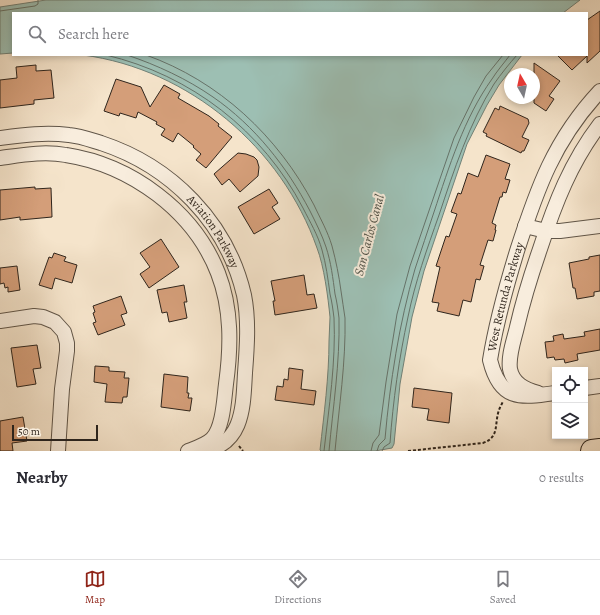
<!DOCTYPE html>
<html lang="en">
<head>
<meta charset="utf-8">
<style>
	body { margin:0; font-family:Alegreya,serif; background:#f7f7f7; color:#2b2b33 }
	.controls { position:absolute; right:12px; bottom:12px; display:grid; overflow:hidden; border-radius:0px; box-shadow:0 2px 6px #0003 }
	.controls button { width:36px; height:36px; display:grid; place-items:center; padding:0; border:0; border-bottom:1px solid #e1e1e2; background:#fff; color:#2b2b33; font:20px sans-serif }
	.compass { position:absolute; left:504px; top:68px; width:36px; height:36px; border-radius:50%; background:#fff; box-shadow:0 2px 6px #0003; rotate:351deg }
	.scale { position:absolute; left:12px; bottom:10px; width:86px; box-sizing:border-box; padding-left:4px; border:2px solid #2f251c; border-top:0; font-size:11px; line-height:14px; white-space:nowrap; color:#2f251c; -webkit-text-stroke:3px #f8eddd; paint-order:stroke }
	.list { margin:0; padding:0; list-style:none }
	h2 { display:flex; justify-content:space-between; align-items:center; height:52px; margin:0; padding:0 16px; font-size:17px }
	h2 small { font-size:13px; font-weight:400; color:#7c7c81 }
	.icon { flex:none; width:22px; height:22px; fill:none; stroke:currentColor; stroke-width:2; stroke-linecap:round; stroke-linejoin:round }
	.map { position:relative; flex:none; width:600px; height:451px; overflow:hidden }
	.search { position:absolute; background:#fff; box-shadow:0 2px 6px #0003; left:12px; right:12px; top:12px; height:44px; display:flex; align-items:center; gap:10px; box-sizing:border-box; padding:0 14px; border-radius:0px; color:#7c7c81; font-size:15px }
	.sheet { height:108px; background:#fff }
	nav { display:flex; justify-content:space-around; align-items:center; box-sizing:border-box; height:56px; border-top:1px solid #e1e1e2; background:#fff; font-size:11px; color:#7c7c81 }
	nav a { display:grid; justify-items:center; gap:2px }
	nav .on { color:#8f2418 }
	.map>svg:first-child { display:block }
</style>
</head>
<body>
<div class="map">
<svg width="600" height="451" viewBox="0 0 600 451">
	<rect width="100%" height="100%" fill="#f5e4cb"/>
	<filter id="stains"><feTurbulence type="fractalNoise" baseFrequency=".005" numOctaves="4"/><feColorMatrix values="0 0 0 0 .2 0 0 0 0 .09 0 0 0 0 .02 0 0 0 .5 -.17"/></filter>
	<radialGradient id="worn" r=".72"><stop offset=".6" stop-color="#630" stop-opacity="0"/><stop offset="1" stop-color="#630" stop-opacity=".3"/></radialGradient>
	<!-- water -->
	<path fill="#9dbfb3" stroke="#718177" d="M 46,0 L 580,0 L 563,13 L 13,13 L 13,53 L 0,54 L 0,7 Z
		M 83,55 L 522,55 L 499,85 L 487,105 L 467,144 L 424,271 L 412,317 L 400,384 L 394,444 L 392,448 L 375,451 L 321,451 L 320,450 C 324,414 329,377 329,341 C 329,333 330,325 330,317 C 328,297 324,266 317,248 C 282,148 189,69 83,55 Z"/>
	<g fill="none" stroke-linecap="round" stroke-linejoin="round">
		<!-- shore -->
		<path stroke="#667268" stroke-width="1" d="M 0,11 L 35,6 L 38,4 L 38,0
			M 106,55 C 191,75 263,131 303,208 C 310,222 318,235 322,250 C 326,264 328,279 330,294 C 332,302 333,310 334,318 C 336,362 329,407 324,451
			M 127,55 C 157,65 187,79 213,97 C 255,126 287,167 310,211 C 316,223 322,235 326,247 C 331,262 333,279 335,294 C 337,302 338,310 339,318 C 340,363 333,407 329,451
			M 146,55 C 219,81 278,136 314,205 C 320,218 328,232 332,246 C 336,261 339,276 341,291 C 342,300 344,309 345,318 C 346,362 339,407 335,451
			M 371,451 L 373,443 L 379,435 L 386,382 L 397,314 L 410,266 L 454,138 L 474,97 L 486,76 L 503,55
			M 377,451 L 379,445 L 385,439 C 390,382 399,324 415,269 C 421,250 428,231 434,212 C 449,167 464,118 492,79 C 497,71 504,63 510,55
			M 382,451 L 384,447 L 390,443 C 393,401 399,358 408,317 C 415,282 427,249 439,215 C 454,170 469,124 494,84 C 501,74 509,64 517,55"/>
	</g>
	<!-- building -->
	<path fill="#d49e79" stroke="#2f251c" d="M 600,11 L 600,51 L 587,63 L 587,56 L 572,70 L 557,55 L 587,55 L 587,20 Z
		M 534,63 L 560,81 L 549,96 L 554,99 L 546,111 L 534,103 Z
		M 36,65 L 36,71 L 51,70 L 54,98 L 34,100 L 34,104 L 0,108 L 0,80 L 17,78 L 16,67 Z
		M 116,79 L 141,87 L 150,107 L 164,85 L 180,94 L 178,98 L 209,116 L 219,124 L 218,126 L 232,137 L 206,168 L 196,160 L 201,154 L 193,147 L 194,146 L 178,133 L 173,142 L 161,135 L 165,129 L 156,124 L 157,122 L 138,112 L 136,118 L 120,113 L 119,116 L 104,111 Z
		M 500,106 L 528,119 L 529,123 L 522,137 L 529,140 L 524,151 L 522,151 L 521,153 L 486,136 L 487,134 L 483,132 L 495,108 L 499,110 Z
		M 238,153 L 246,154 L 254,157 L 257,160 L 259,167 L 258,176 L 240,192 L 229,179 L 222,185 L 214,174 Z
		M 486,155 L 510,164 L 505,179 L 510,180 L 506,193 L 503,192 L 502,197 L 500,197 L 492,223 L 496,225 L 495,230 L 496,230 L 493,241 L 488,240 L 480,265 L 484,266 L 480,280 L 476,279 L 471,302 L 463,300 L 459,316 L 437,311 L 439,303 L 432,302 L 440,267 L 436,266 L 446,236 L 449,237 L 457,214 L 451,212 L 458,193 L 461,194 L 468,173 L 478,177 Z
		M 35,187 L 35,189 L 51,188 L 52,217 L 20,220 L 20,217 L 0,220 L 0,190 Z
		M 269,189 L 278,203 L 272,207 L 280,219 L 254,234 L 238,207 Z
		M 161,239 L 179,267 L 149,288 L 140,274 L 150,267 L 140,253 Z
		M 54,253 L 66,257 L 64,261 L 77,265 L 72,283 L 55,278 L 52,289 L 39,285 L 49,257 L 52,258 Z
		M 600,255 L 600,291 L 594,292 L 594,296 L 577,299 L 575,288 L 573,288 L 569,263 L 589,259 L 589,257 Z
		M 17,266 L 20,290 L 8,292 L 8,287 L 5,288 L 4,283 L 0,284 L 0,268 Z
		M 304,275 L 307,295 L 314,294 L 317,308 L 275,315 L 273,301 L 275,301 L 271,281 Z
		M 184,285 L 187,302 L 184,302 L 187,318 L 169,322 L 167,312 L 162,313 L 157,290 Z
		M 121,296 L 127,313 L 121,315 L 125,325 L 98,335 L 93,323 L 96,322 L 93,313 L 95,312 L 93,306 Z
		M 600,329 L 600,350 L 577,354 L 578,360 L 565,363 L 564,359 L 555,360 L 554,357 L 547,358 L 545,342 L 554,341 L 553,336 L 563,334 L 564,339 L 585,336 L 584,332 Z
		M 37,345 L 41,368 L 33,369 L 36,384 L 17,387 L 11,348 Z
		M 95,366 L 109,367 L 109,371 L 125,372 L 124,378 L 129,378 L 127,397 L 123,397 L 122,403 L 105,402 L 107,384 L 94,382 Z
		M 289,368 L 303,370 L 301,389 L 316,391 L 314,405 L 275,400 L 277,386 L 283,387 L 284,379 L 288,380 Z
		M 164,374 L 188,377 L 187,393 L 189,393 L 188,398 L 192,398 L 190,411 L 161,407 Z
		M 414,388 L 452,393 L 449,423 L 427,420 L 429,409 L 412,407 Z
		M 23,417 L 27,441 L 12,443 L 13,451 L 0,451 L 0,421 Z"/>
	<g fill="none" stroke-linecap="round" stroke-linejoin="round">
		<!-- minor casing -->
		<g stroke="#605548" stroke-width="16">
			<g id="minor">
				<path id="s1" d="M 0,138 C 23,135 45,132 69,135 C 80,136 91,140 101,143 C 171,166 227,222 244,295 C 249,320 247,347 245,373 C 243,406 244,445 202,451"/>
				<path d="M 0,158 C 22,155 44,151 66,155 C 131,165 194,211 218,273 C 232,309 231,347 226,384 C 224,400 223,428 212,439 C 206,445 196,448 188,451"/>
				<path d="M 525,226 L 546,231 L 560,231 L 600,226"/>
				<path d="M 0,321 L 34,316 L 43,317 L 55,322 L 64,332 L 67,343 L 67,351 L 62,389 L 58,451"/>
				<path d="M 585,388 L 600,386"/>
				<path d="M 538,393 C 525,389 513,384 510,369 C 508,356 514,340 517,327 C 523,301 531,275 540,249 C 555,203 571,162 600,124"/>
				<path id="s2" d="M 555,393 C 520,398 500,401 490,360 C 496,323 506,287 517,251 C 537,189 554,140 600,91"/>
			</g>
		</g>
		<!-- trunk casing -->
		<g stroke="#2f251c" stroke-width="24">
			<path id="trunk" d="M 592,451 L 600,450"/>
		</g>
		<!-- path -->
		<path stroke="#2f251c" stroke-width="2" stroke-dasharray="3 2" stroke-linecap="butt" d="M 239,446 L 243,451
			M 408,451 L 483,443 C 500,437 494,424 499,410 C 500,407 502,404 503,401"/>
		<!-- minor -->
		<use href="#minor" stroke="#f8eddd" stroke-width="14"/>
		<!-- trunk -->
		<use href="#trunk" stroke="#f5e4cb" stroke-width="22"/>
	</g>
	<g text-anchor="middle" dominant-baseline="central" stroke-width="4" stroke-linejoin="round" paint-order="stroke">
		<!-- street labels -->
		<g font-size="12" fill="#2f251c" stroke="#f8eddd">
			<text stroke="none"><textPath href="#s1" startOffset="249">Aviation Parkway</textPath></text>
			<text stroke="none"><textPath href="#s2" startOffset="150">West Retunda Parkway</textPath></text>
		</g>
		<!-- water labels -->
		<g font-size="13" font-style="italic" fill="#505349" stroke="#f8eddd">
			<text transform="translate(369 235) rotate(-75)">San Carlos Canal</text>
		</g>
	</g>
	<rect width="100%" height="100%" filter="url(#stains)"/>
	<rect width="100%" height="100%" fill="url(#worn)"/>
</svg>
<div class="controls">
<button><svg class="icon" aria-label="locate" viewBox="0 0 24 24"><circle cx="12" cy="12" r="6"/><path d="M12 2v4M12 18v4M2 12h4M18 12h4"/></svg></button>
<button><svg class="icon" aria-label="layers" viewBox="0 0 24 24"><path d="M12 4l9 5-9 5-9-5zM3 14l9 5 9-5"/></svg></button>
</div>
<svg class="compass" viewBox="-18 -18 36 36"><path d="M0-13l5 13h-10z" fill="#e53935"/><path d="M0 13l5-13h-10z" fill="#7c7c81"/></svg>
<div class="scale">50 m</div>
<div class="search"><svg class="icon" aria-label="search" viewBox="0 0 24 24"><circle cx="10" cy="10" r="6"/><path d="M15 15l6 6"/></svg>Search here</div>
</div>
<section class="sheet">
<h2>Nearby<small>0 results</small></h2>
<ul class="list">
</ul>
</section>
<nav>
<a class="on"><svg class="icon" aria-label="map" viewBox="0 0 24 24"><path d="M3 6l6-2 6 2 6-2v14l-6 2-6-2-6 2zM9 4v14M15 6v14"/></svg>Map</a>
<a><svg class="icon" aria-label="directions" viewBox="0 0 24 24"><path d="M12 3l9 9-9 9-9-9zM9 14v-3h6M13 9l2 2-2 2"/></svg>Directions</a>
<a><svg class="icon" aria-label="saved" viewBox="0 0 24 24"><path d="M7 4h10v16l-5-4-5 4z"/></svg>Saved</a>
</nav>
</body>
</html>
